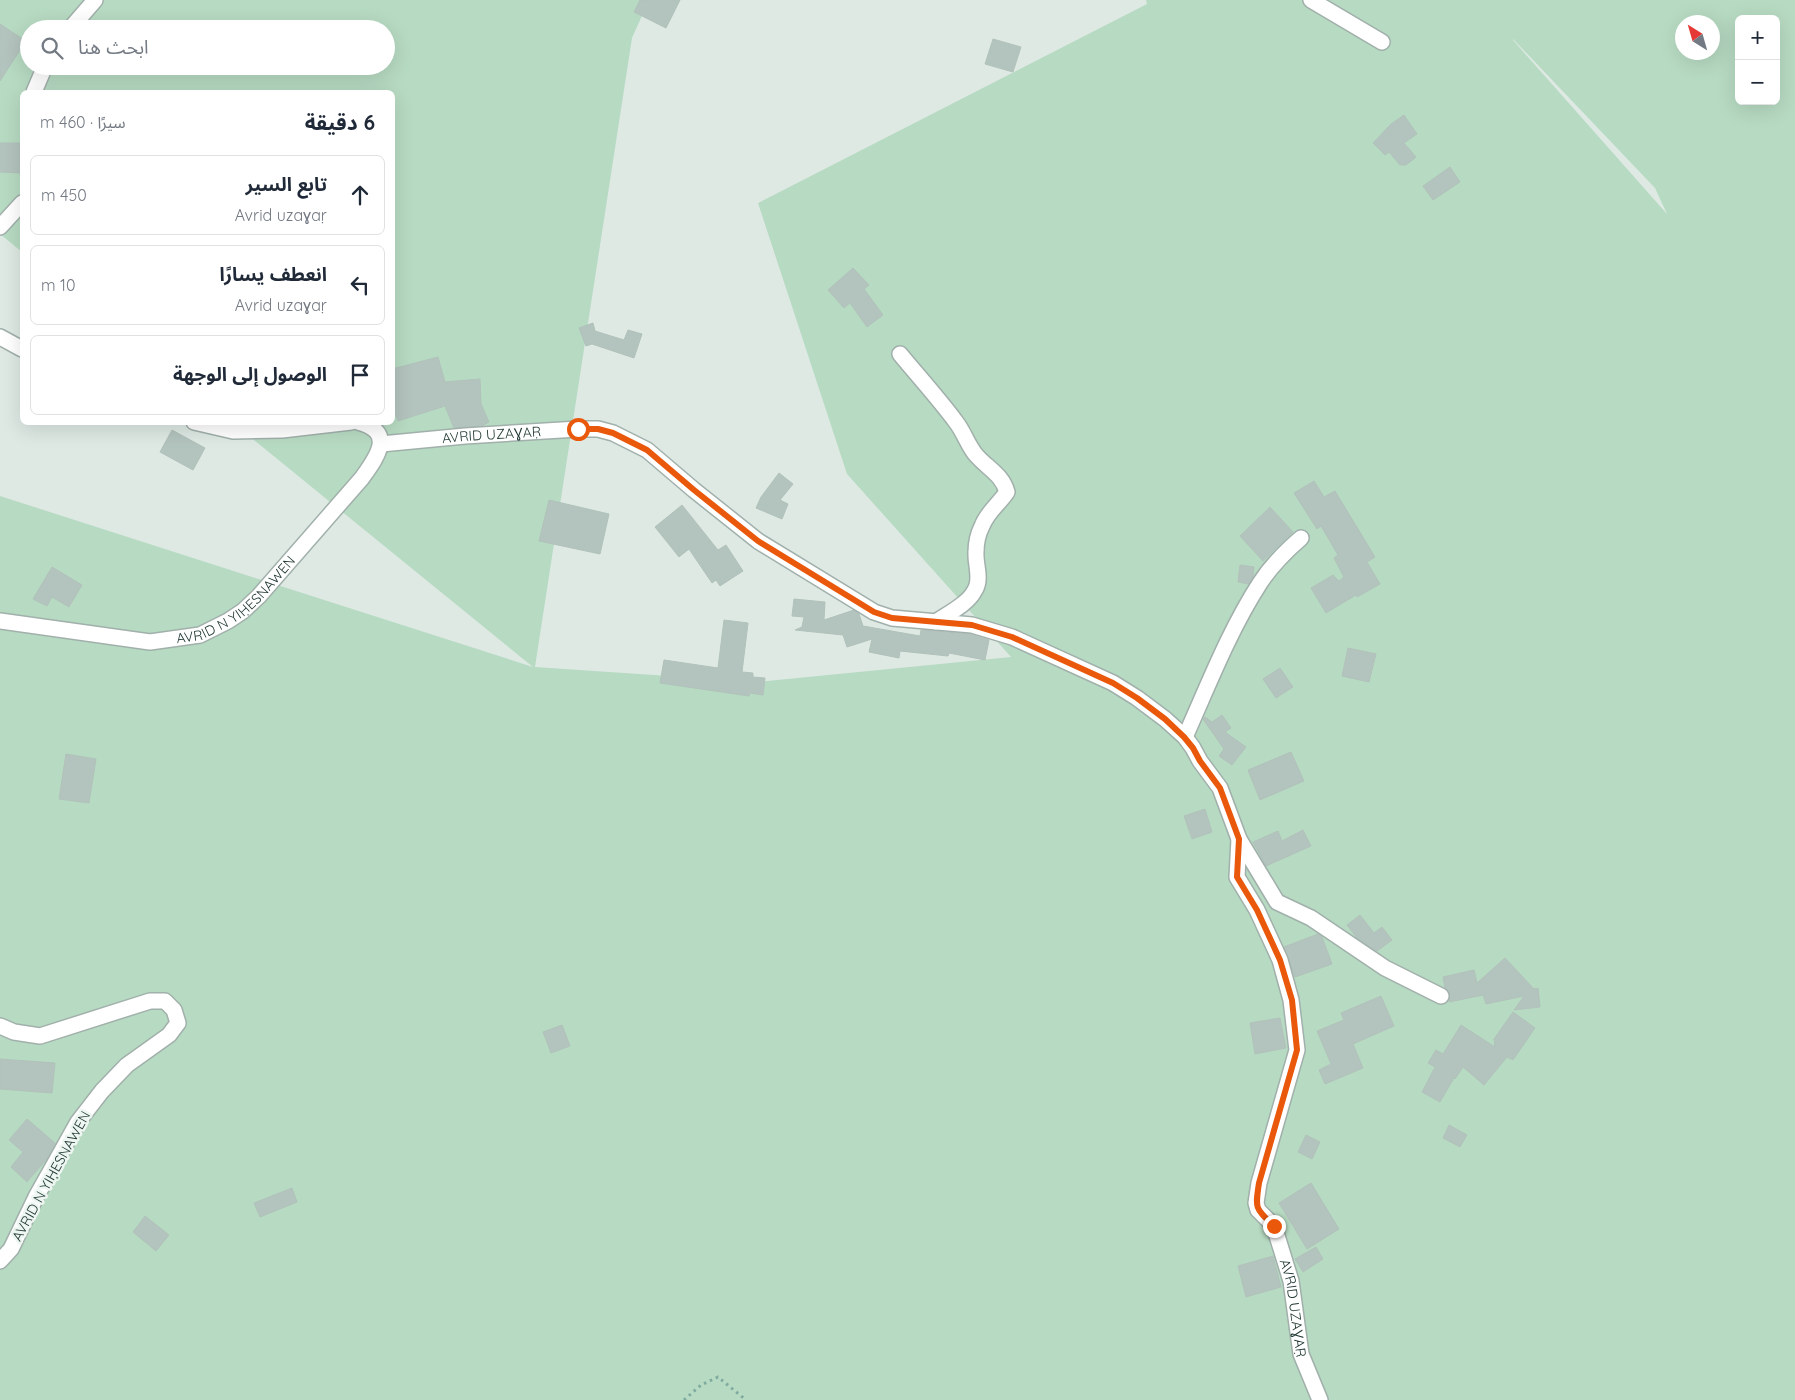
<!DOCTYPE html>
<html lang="ar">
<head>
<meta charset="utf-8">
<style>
	body { margin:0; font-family:Quicksand,"Noto Sans Arabic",sans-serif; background:#f6f6f7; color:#1f2937; direction:rtl }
	.controls { position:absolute; right:15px; top:15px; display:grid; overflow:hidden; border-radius:8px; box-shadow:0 5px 20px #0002 }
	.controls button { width:45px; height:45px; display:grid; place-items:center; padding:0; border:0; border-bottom:1px solid #e0e1e3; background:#fff; color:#1f2937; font:25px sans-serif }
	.compass { position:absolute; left:1675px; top:15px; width:45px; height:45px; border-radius:50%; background:#fff; box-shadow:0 5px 20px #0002; rotate:323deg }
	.stop { position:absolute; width:15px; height:15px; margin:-11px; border:4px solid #ea580c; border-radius:50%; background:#fff }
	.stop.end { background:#ea580c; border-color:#fff; box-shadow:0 1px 5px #0008 }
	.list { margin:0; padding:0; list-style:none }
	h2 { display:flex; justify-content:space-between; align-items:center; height:65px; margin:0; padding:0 20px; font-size:21px }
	h2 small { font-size:16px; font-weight:400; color:#747a83 }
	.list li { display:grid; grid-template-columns:32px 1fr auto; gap:15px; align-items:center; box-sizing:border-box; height:80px; margin:0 10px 10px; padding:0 10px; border:1px solid #e0e1e3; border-radius:8px }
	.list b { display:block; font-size:19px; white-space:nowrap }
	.list p { margin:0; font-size:16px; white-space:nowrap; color:#747a83 }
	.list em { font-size:16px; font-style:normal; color:#747a83 }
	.icon { flex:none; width:28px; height:28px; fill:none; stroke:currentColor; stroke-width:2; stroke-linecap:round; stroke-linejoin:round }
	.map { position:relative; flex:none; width:1795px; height:1400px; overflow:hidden; direction:ltr }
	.search { position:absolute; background:#fff; box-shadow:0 5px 20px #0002; left:20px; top:20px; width:375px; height:55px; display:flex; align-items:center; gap:12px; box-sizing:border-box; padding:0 18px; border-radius:28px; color:#747a83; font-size:19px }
	.panel { position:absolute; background:#fff; box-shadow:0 5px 20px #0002; left:20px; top:90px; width:375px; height:335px; border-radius:8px; direction:rtl }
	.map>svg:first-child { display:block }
</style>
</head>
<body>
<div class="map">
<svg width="1795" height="1400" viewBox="0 0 1795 1400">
	<rect width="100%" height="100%" fill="#dee9e4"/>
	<!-- green -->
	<path fill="#b7dac2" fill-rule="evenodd" d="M 0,0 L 649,0 L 632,38 L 535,667 L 758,682 L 1011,657 L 847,474 L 758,203 L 1147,4 L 1146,0 L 1795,0 L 1795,1400 L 0,1400 L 0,496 L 533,667 L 233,423 L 392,422 L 392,92 L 22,92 L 22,252 L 0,234 ZM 1739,19 L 1776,19 L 1776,101 L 1739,101 ZM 1682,22 L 1712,22 L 1712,52 L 1682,52 ZM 29,29 L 386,29 L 386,66 L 29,66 ZM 1513,39 L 1655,188 L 1667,214 L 1513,40 Z"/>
	<!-- building -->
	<path fill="#b3c3bd" stroke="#b1c2bb" d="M 640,0 L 680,0 L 666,28 L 634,12 Z
		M 0,24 L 26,41 L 0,81 Z
		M 993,39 L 1021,47 L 1013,72 L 985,64 Z
		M 1404,115 L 1417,134 L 1404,143 L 1416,157 L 1406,165 L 1400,165 L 1389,152 L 1385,155 L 1373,143 L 1391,124 Z
		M 0,143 L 22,143 L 22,163 L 21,163 L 21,173 L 0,172 Z
		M 1450,167 L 1460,182 L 1433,200 L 1423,186 Z
		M 853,268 L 869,285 L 864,289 L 883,315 L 867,327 L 850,303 L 844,308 L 828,290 Z
		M 593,323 L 595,331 L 624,340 L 628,330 L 642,334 L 634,358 L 592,344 L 586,346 L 579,328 Z
		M 438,357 L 445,382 L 480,379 L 481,404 L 489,422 L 482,426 L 454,428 L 445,406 L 398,421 L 392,406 L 392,369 Z
		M 172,430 L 205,448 L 193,470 L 160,452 Z
		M 779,473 L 793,484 L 780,500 L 788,504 L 782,519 L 756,508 L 761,497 Z
		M 1314,481 L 1324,497 L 1335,491 L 1375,557 L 1367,562 L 1380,584 L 1357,597 L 1356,595 L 1326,613 L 1311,588 L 1333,575 L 1339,581 L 1344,577 L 1334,558 L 1338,555 L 1321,526 L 1317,529 L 1294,493 Z
		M 549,500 L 609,514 L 600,554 L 539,541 Z
		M 682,505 L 718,550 L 726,545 L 743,571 L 720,586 L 716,580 L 712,583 L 689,549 L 679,557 L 655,527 Z
		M 1270,507 L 1293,532 L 1263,561 L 1240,536 Z
		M 1240,565 L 1254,567 L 1253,577 L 1248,584 L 1238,582 Z
		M 52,567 L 82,585 L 69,607 L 52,597 L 47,606 L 33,599 Z
		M 794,599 L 825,602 L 824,620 L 854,610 L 859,614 L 863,626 L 920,636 L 921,630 L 970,634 L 989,640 L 985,660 L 949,653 L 948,656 L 900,651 L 899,658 L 869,652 L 872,639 L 847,647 L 843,635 L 795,630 L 802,627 L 804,617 L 792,616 Z
		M 724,620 L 748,623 L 742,672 L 753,673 L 753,677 L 765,678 L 763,695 L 750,693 L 749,696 L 660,683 L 664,660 L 718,668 Z
		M 1348,648 L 1376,654 L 1369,682 L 1342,676 Z
		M 1280,668 L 1293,687 L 1276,698 L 1263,679 Z
		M 1222,715 L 1231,728 L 1225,732 L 1246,747 L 1232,765 L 1219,756 L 1224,749 L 1203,719 L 1205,717 L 1212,722 Z
		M 1291,752 L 1304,781 L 1260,800 L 1248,770 Z
		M 66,754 L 96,759 L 89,803 L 59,799 Z
		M 1205,809 L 1212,832 L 1192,839 L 1184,816 Z
		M 1303,830 L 1311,846 L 1266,866 L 1253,842 L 1278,831 L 1282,841 Z
		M 1360,915 L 1374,933 L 1382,927 L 1392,940 L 1377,951 L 1357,938 L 1347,925 Z
		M 1318,934 L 1322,937 L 1332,964 L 1295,977 L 1284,947 Z
		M 1505,958 L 1534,989 L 1538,988 L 1540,1007 L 1514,1010 L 1524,996 L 1486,1004 L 1483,995 L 1449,1002 L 1450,995 L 1445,988 L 1443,977 L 1474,970 L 1477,983 Z
		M 1381,996 L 1394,1026 L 1353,1044 L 1363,1068 L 1325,1084 L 1319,1070 L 1331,1064 L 1317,1031 L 1344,1020 L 1341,1013 Z
		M 1513,1012 L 1535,1028 L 1513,1060 L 1507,1057 L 1484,1085 L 1463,1067 L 1455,1079 L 1454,1078 L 1440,1102 L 1422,1092 L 1435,1067 L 1428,1063 L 1436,1050 L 1443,1054 L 1461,1025 L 1495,1047 L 1494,1039 Z
		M 1280,1018 L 1286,1048 L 1255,1054 L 1250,1023 Z
		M 562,1025 L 570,1046 L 551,1053 L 543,1032 Z
		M 0,1059 L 55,1063 L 52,1093 L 0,1089 Z
		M 27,1119 L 55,1143 L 46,1160 L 27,1182 L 11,1167 L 23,1152 L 9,1140 Z
		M 1449,1125 L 1467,1135 L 1460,1147 L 1443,1138 Z
		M 1306,1135 L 1320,1142 L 1312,1159 L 1298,1152 Z
		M 1311,1183 L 1339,1229 L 1307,1249 L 1279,1203 Z
		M 292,1188 L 297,1202 L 260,1217 L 254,1203 Z
		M 145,1216 L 169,1235 L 156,1251 L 133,1232 Z
		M 1316,1247 L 1323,1259 L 1303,1272 L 1295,1259 Z
		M 1273,1256 L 1281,1287 L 1246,1297 L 1238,1266 Z"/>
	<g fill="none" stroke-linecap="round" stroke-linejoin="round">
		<!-- minor casing -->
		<g stroke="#a1b0ab" stroke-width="18">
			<g id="minor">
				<path d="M 1311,0 L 1382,42"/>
				<path d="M 70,29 L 95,0"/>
				<path d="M 34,92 L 45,66"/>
				<path d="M 0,227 L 22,203"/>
				<path d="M 0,337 L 22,349"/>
				<path d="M 900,354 C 919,377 939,399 956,422 C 964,432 968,446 976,455 C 987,468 1002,474 1007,492 C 999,504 988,511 982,526 C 978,534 976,543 976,552 C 975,564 982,579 975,590 C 968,604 949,613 936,622"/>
				<path d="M 194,422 L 233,431 L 282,430 L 351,422"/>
				<path id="s1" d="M 381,444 L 465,436 L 578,429 L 598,429 L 613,433 L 647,450 L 694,490 L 758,541 L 874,612 L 892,618 L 972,625 L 1012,637 L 1113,683 L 1137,698 L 1165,719 L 1185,737 L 1193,748 L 1200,761 L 1220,788 L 1239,839 L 1237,877 L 1257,910 L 1280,960 L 1291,1000 L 1297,1050 L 1259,1183 L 1256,1203 L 1258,1210 L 1274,1226 L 1291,1281 L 1301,1354 L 1320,1400"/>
				<path id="s2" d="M 0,621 L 150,642 L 200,635 L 228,621 L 243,611 L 259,596 L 362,478 C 377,457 396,432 358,422"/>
				<path d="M 1185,737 C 1208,686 1229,631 1260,583 C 1271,566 1286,551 1301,538"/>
				<path d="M 1239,839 L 1277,902 L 1311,918 L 1385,968 L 1441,996"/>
				<path d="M 0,1026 L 14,1032 L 40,1036 L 150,1001 L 165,1001 L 174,1010 L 178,1023 L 169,1035 L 127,1065 L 102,1091 L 78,1122 L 36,1197 L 11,1249 L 0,1261"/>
			</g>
		</g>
		<!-- path -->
		<path stroke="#7fab9f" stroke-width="3" stroke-dasharray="2.5 4" stroke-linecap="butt" d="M 684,1400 L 701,1385 L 718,1377 L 746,1400"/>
		<!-- minor -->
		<use href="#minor" stroke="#fff" stroke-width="15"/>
	</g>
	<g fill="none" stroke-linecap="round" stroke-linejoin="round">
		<!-- route -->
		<path stroke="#ea580c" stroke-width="6" d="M 578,429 L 598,429 L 613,433 L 647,450 L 694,490 L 758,541 L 874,612 L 892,618 L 972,625 L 1012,637 L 1113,683 L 1137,698 L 1165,719 L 1184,737 L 1193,748 L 1200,761 L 1220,788 L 1239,839 L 1237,877 L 1257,910 L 1280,960 L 1292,1000 L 1297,1050 L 1259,1183 C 1255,1209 1255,1208 1274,1226"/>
	</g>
	<g text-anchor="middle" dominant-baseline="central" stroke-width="5" stroke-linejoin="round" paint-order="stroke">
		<!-- street labels -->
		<g font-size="14" fill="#203832" stroke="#eef6f2">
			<text stroke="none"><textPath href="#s1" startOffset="111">AVRID UZAƔAṚ</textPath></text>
			<text stroke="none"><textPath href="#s2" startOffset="251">AVRID N YIḤESNAWEN</textPath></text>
			<text transform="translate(51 1176) rotate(-61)">AVRID N YIḤESNAWEN</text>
			<text stroke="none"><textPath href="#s1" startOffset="1506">AVRID UZAƔAṚ</textPath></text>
		</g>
	</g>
</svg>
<div class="controls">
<button>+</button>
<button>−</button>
</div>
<svg class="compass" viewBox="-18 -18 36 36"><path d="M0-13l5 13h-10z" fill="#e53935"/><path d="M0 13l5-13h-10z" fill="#747a83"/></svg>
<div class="stop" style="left:578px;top:429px"></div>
<div class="stop end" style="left:1274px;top:1226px"></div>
<div class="search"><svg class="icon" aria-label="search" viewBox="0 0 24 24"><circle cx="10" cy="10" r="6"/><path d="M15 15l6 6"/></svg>ابحث هنا</div>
<section class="panel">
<h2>6 دقيقة<small>سيرًا · 460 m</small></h2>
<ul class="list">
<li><svg class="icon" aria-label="ahead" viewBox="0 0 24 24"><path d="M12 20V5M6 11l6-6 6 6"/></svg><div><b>تابع السير</b><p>Avrid uzaɣaṛ</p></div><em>450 m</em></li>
<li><svg class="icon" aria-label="left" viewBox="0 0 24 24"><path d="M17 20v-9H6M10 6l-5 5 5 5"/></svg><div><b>انعطف يسارًا</b><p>Avrid uzaɣaṛ</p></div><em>10 m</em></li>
<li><svg class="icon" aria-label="arrive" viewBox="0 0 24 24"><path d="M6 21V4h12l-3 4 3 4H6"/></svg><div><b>الوصول إلى الوجهة</b></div></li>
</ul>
</section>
</div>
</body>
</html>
